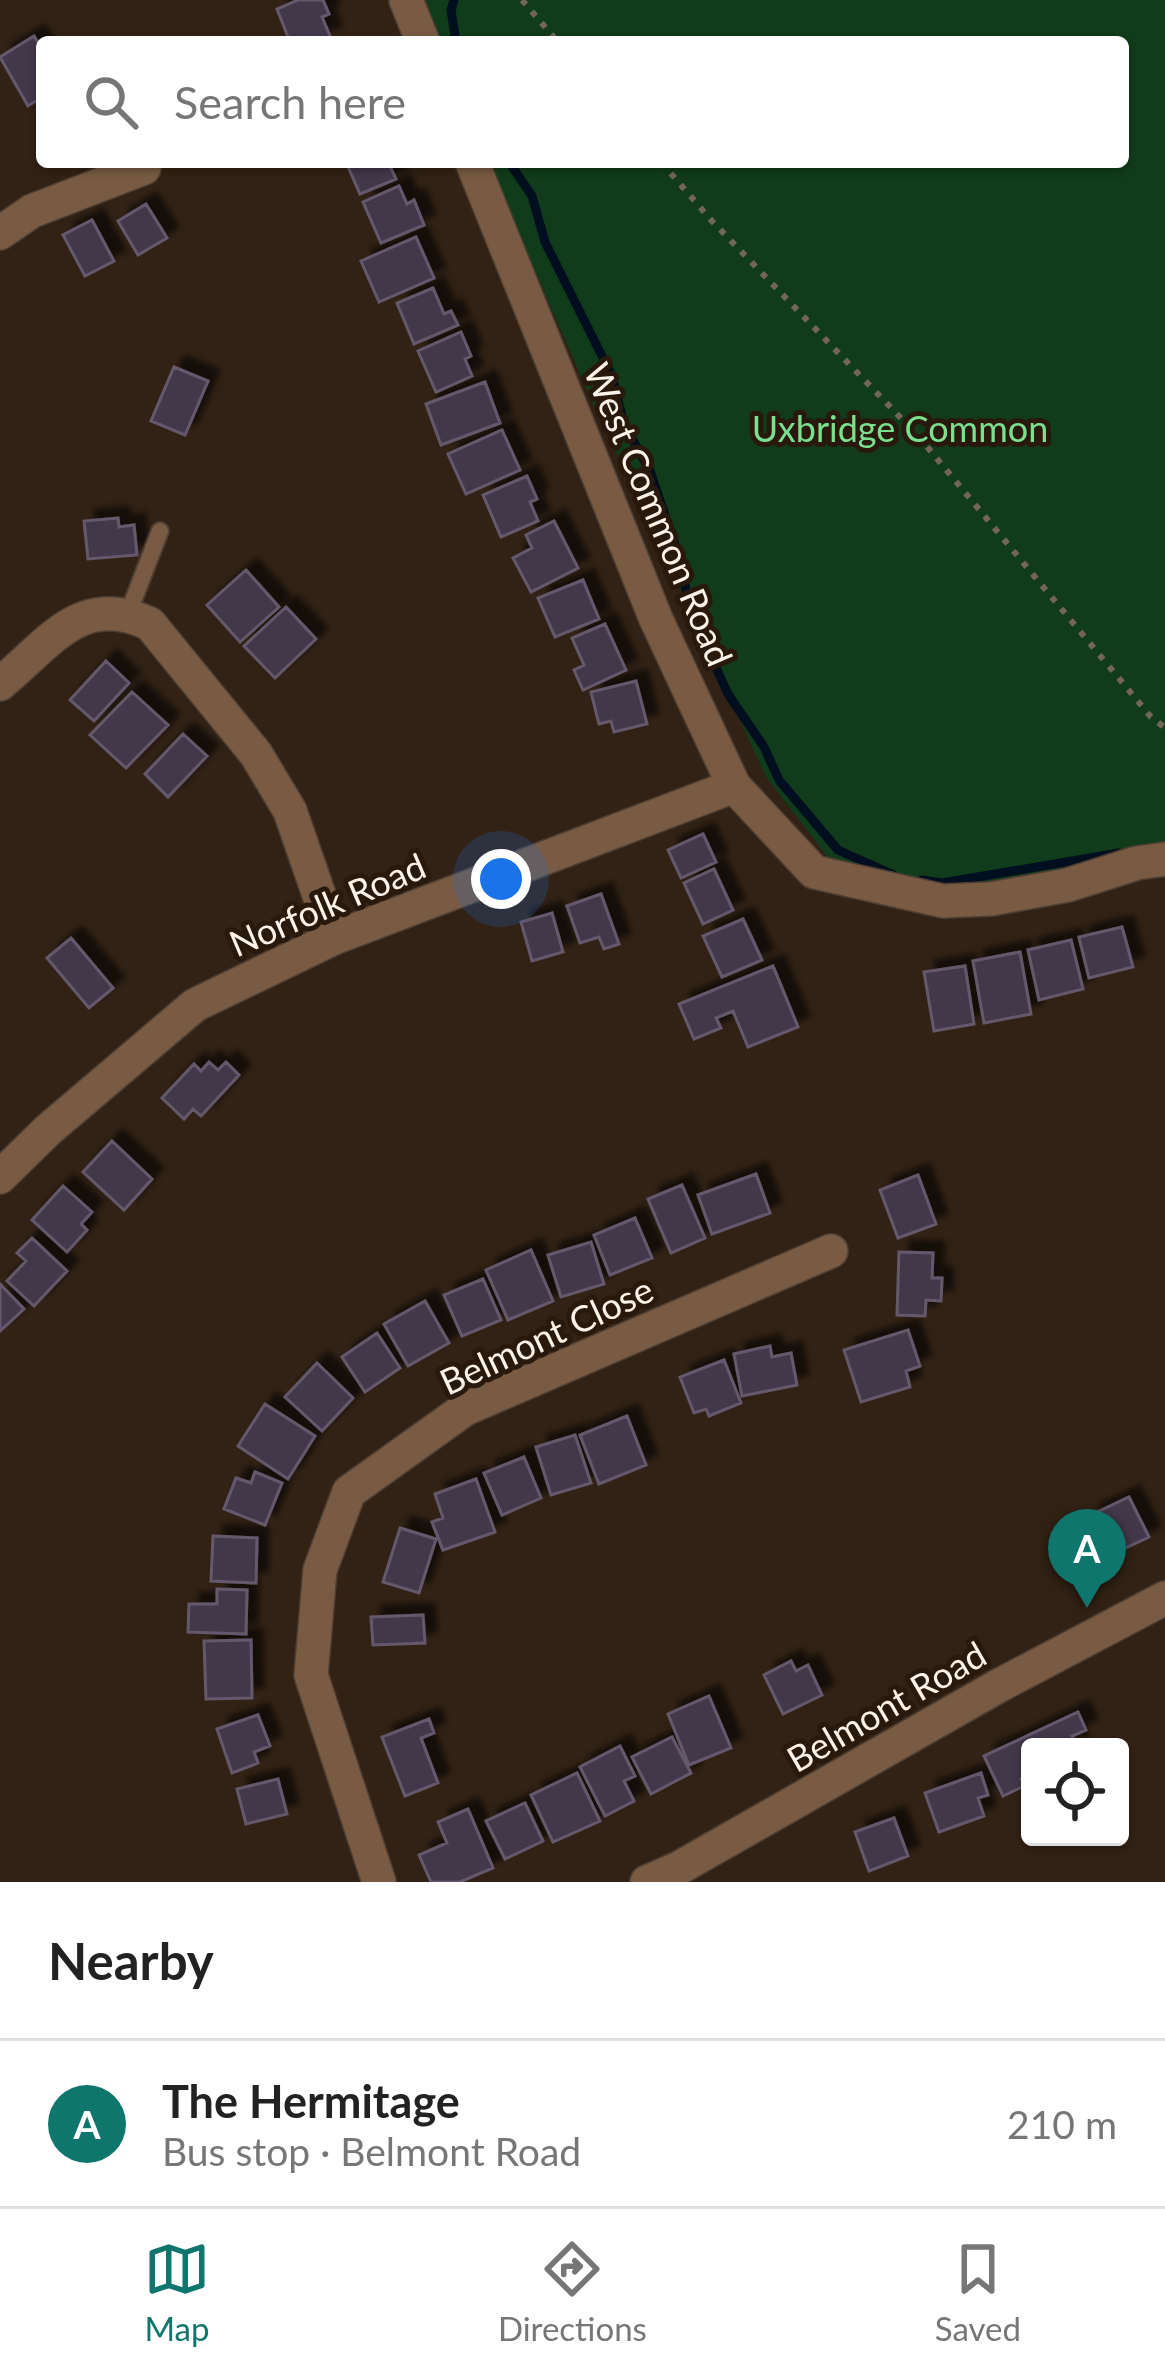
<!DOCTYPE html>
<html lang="en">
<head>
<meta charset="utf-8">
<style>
	body { margin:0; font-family:Lato,sans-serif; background:#f6f6f6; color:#222 }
	.controls { position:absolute; right:36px; bottom:36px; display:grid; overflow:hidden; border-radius:12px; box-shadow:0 3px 9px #0004 }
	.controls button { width:108px; height:108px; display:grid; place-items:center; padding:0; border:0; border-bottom:3px solid #e0e0e0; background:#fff; color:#222; font:60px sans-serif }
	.you { position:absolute; left:501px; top:879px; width:42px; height:42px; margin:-30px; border:9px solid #fff; border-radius:50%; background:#1a73e8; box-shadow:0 0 0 18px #1a73e833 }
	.badge { display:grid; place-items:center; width:78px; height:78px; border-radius:50%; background:#0f766e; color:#fff; font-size:39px; font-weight:700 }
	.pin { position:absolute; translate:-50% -99px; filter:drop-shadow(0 3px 6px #0008) }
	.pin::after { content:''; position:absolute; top:63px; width:42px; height:36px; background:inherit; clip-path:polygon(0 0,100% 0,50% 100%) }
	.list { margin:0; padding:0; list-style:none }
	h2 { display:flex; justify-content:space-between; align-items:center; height:156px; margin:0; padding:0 48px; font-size:51px }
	h2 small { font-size:39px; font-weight:400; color:#767676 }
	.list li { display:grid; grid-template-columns:78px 1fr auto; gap:36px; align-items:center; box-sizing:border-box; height:168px; padding:0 48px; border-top:3px solid #e0e0e0 }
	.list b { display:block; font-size:45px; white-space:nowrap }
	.list p { margin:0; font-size:39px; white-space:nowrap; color:#767676 }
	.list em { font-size:39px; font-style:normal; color:#767676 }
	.icon { flex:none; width:66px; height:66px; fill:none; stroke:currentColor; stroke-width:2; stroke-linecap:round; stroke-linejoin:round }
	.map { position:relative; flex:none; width:1165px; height:1882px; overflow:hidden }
	.search { position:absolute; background:#fff; box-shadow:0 3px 9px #0004; left:36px; right:36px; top:36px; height:132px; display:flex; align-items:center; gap:30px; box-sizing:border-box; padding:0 42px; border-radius:12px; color:#767676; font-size:45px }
	.sheet { height:324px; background:#fff }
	nav { display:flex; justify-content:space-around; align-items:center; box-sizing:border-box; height:168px; border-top:3px solid #e0e0e0; background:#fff; font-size:33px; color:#767676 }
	nav a { display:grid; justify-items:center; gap:6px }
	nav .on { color:#0f766e }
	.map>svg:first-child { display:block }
</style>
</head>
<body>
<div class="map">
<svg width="1165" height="1882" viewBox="0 0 1165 1882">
	<defs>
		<filter id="shadow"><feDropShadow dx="11" dy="-11" stdDeviation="3" flood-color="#0009"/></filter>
	</defs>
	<rect width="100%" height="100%" fill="#322215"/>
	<!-- green -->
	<path fill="#103c1b" d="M 420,0 L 1165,0 L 1165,862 L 991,899 L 830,860 L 766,777 L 653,529 L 593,404 L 488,162 L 1123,162 L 1123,42 L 437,42 Z"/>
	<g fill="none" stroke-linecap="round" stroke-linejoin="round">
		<!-- stream -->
		<path stroke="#000e1f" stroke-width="9" d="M 454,0 L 451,10 L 456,42
			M 509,162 L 532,196 L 545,242 L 612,376 L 624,424 L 650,471 L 681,562 L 689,608 L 728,694 L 764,747 L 779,780 L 838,850 L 894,875
			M 922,880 L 942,883 L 1119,853"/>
	</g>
	<!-- building -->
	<path fill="#423749" stroke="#65596c" stroke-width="3" filter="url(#shadow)" d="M 298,0 L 323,0 L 329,14 L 322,17 L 330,36 L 316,42 L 290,42 L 277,9 Z
		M 34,36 L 42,49 L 42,97 L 28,106 L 0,57 Z
		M 346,162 L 388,162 L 396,179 L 360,194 Z
		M 399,186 L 407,204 L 414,200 L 424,225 L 381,243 L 363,202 Z
		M 146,204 L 167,238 L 138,255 L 118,221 Z
		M 92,220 L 114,261 L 85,276 L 63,235 Z
		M 416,237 L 434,278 L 379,302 L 361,261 Z
		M 433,288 L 444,314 L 451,311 L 458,325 L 414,344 L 397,303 Z
		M 461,332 L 471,356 L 465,359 L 472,376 L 436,392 L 418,351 Z
		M 174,367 L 208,381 L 185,435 L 151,421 Z
		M 485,382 L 500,423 L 441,445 L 426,404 Z
		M 502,430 L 520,470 L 466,494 L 448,454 Z
		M 527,476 L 537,499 L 530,502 L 538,521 L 501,537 L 483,495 Z
		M 118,518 L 119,527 L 134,525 L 137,555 L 88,559 L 84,521 Z
		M 554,521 L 578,568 L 531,592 L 513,558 L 532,548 L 526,535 Z
		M 246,570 L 279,607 L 240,642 L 207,605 Z
		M 583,580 L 599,619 L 555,637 L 538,598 Z
		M 286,607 L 316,639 L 275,678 L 244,646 Z
		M 605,624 L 626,670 L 583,690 L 574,670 L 584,665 L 572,638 Z
		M 106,661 L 129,683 L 94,721 L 70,700 Z
		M 636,681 L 647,724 L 614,732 L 611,721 L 599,724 L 591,692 Z
		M 132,692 L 168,725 L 126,768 L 90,735 Z
		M 183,734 L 207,756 L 168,797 L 145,774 Z
		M 703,834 L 716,862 L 681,878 L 668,850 Z
		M 714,869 L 733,910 L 703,924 L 684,883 Z
		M 601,894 L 619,944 L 604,949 L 599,937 L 580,943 L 567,906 Z
		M 552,913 L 563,952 L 532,961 L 521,922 Z
		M 743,919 L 762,960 L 722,977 L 703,936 Z
		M 1122,927 L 1133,967 L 1089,978 L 1079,937 Z
		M 71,938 L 113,988 L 89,1008 L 47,958 Z
		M 1071,940 L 1083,989 L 1039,1000 L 1028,950 Z
		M 1020,952 L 1031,1014 L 984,1023 L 973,961 Z
		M 773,966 L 798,1027 L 748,1047 L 733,1011 L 716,1018 L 721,1028 L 694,1039 L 679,1004 Z
		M 965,966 L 974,1024 L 934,1031 L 924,972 Z
		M 209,1062 L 218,1070 L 226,1062 L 239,1075 L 201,1116 L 193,1109 L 184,1119 L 162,1098 L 194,1064 L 201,1071 Z
		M 112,1141 L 152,1179 L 124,1210 L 83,1172 Z
		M 756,1174 L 770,1213 L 712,1234 L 698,1195 Z
		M 918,1175 L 936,1224 L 898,1238 L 880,1190 Z
		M 682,1185 L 705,1238 L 671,1253 L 648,1199 Z
		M 63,1186 L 92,1212 L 81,1224 L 87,1230 L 67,1252 L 32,1220 Z
		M 635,1218 L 652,1258 L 610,1275 L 594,1235 Z
		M 32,1238 L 67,1271 L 34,1306 L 7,1281 L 26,1261 L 17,1253 Z
		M 591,1242 L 604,1284 L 561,1297 L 548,1255 Z
		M 531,1250 L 553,1301 L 508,1320 L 486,1270 Z
		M 899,1252 L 933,1253 L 932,1278 L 942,1278 L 941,1301 L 926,1300 L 925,1316 L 897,1315 Z
		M 483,1279 L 501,1320 L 462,1336 L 444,1295 Z
		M 0,1284 L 24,1309 L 0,1331 Z
		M 425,1301 L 449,1343 L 408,1366 L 384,1324 Z
		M 908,1330 L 920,1366 L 906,1371 L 910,1387 L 861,1402 L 844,1350 Z
		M 377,1333 L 400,1368 L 365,1392 L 342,1357 Z
		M 770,1346 L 772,1357 L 791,1353 L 797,1385 L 742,1396 L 734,1354 Z
		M 724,1360 L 741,1403 L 709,1416 L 706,1409 L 694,1413 L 680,1377 Z
		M 317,1363 L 353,1398 L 322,1431 L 285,1397 Z
		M 265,1404 L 315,1436 L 288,1479 L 238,1446 Z
		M 627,1416 L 646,1465 L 599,1484 L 580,1435 Z
		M 575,1435 L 591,1483 L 551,1495 L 536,1447 Z
		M 524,1457 L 541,1498 L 502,1515 L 484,1473 Z
		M 255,1472 L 282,1483 L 265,1525 L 224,1509 L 236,1478 L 251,1483 Z
		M 476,1479 L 495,1532 L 443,1550 L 432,1522 L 443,1518 L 435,1494 Z
		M 1129,1497 L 1149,1537 L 1108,1556 L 1089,1516 Z
		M 400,1528 L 436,1539 L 419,1593 L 383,1582 Z
		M 213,1536 L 257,1538 L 256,1583 L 211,1581 Z
		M 217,1589 L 247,1590 L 246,1634 L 188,1632 L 189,1604 L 217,1604 Z
		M 423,1615 L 425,1643 L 373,1645 L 371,1617 Z
		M 251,1640 L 252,1698 L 206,1699 L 204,1641 Z
		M 791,1661 L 796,1671 L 808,1665 L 822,1695 L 783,1714 L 764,1675 Z
		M 709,1696 L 731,1748 L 689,1765 L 668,1714 Z
		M 1078,1712 L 1086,1730 L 1072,1736 L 1077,1747 L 1030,1747 L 1030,1775 L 1021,1779 L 1024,1786 L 1003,1796 L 984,1756 Z
		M 258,1715 L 270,1746 L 254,1752 L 258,1763 L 232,1773 L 217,1729 Z
		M 429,1719 L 434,1733 L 421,1738 L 438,1783 L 405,1796 L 382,1737 Z
		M 672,1737 L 691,1773 L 651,1794 L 632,1757 Z
		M 620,1746 L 635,1776 L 624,1781 L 634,1801 L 605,1816 L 580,1767 Z
		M 577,1773 L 600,1821 L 553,1842 L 531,1795 Z
		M 981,1773 L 988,1795 L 978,1798 L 984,1816 L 939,1832 L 925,1793 Z
		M 278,1779 L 287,1814 L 246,1824 L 237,1789 Z
		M 525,1803 L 543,1841 L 505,1859 L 486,1821 Z
		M 468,1809 L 493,1868 L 460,1882 L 431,1882 L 419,1855 L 447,1843 L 438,1822 Z
		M 894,1818 L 908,1856 L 869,1871 L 855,1832 Z"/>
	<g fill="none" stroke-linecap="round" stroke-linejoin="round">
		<!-- service casing -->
		<g stroke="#4f3f33" stroke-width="20">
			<path id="service" d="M 128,614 L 160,531"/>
		</g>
		<!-- minor casing -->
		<g stroke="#4f3f33" stroke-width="36">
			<path id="minor" d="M 406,0 L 423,42
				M 472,162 L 656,619 L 734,786 L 814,872 L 943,901 L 991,899 L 1068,885 L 1137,863 L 1165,859
				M 0,233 L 32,211 L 144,168
				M 0,684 C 50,643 81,591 150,624 L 256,754 L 290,811 L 334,938
				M 0,1177 L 48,1130 L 195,1005 L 334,938 L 734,786
				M 379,1882 L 311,1675 L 320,1570 L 349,1492 L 465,1409 L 831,1251"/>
		</g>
		<!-- tertiary casing -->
		<g stroke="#4f3f33" stroke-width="36">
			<path id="tertiary" d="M 647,1882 L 679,1868 L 1000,1685 L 1165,1598"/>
		</g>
		<!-- path -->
		<path stroke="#746559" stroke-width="6" stroke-dasharray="6 9" stroke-linecap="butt" d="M 522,0 L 558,42
			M 661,162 L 712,221 L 919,437 L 1151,717 L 1165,728"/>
		<!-- service -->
		<use href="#service" stroke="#785b42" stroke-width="16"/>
		<!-- minor -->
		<use href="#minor" stroke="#785b42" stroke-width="33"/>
		<!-- tertiary -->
		<use href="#tertiary" stroke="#785b42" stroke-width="33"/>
	</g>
	<g text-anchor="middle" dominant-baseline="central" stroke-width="10" stroke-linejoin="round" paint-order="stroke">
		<!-- park labels -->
		<g font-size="36" fill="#7ae08e" stroke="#28190c">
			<text x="900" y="428">Uxbridge Common</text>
		</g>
		<!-- street labels -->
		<g font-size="36" fill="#fef3ea" stroke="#28190c">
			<text transform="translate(659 514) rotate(67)">West Common Road</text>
			<text transform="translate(327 904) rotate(-23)">Norfolk Road</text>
			<text transform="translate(546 1335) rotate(-25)">Belmont Close</text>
			<text transform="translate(886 1706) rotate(-30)">Belmont Road</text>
		</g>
	</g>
</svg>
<div class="controls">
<button><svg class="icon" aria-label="locate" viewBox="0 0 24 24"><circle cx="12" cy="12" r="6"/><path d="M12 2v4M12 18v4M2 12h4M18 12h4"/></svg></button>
</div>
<div class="you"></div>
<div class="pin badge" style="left:1087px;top:1608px">A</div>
<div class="search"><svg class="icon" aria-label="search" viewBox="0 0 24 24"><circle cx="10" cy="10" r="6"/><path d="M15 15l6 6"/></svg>Search here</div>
</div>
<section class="sheet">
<h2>Nearby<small></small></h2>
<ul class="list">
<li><span class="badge">A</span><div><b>The Hermitage</b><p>Bus stop · Belmont Road</p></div><em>210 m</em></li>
</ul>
</section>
<nav>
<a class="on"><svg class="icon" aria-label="map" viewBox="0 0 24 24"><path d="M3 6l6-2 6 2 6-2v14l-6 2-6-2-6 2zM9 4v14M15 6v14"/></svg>Map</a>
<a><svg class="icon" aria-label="directions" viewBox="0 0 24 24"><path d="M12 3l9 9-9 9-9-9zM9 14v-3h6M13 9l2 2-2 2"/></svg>Directions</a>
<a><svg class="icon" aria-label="saved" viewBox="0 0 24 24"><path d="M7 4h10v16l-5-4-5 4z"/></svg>Saved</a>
</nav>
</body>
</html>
